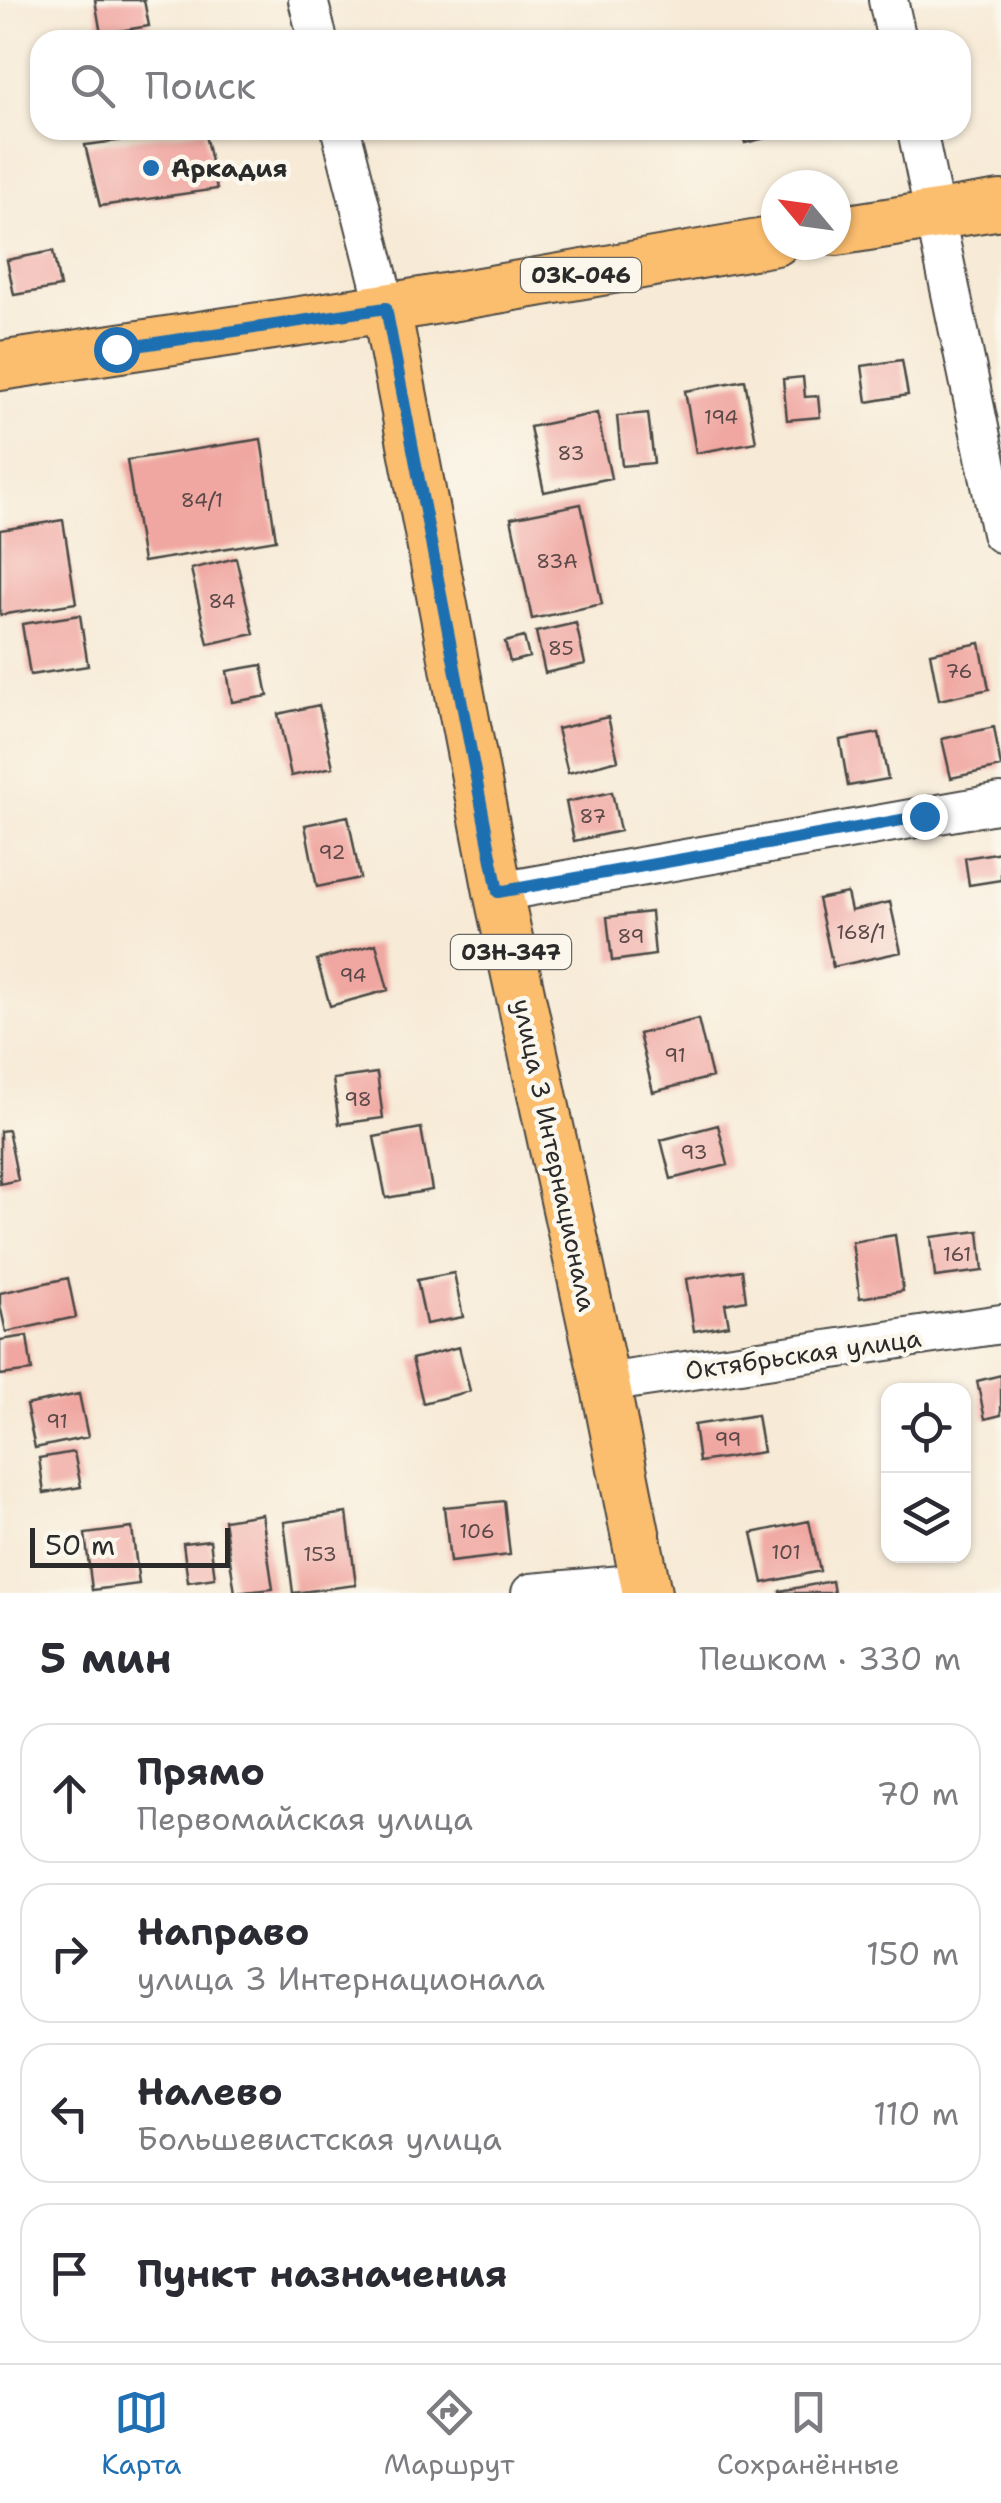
<!DOCTYPE html>
<html lang="ru">
<head>
<meta charset="utf-8">
<style>
	body { margin:0; font-family:"Shantell Sans",sans-serif; background:#f2f2f3; color:#2b2b33 }
	.controls { position:absolute; right:30px; bottom:30px; display:grid; overflow:hidden; border-radius:20px; box-shadow:0 2px 8px #0004 }
	.controls button { width:90px; height:90px; display:grid; place-items:center; padding:0; border:0; border-bottom:2px solid #e1e1e2; background:#fff; color:#2b2b33; font:50px sans-serif }
	.compass { position:absolute; left:761px; top:170px; width:90px; height:90px; border-radius:50%; background:#fff; box-shadow:0 2px 8px #0004; rotate:299deg }
	.scale { position:absolute; left:30px; bottom:25px; width:200px; box-sizing:border-box; padding-left:10px; border:5px solid #2b2b2b; border-top:0; font-size:28px; line-height:35px; white-space:nowrap; color:#2b2b2b; -webkit-text-stroke:8px #fbf7ec; paint-order:stroke }
	.stop { position:absolute; width:30px; height:30px; margin:-22px; border:8px solid #1f6fb2; border-radius:50%; background:#fff }
	.stop.end { background:#1f6fb2; border-color:#fff; box-shadow:0 2px 10px #0008 }
	.list { margin:0; padding:0; list-style:none }
	h2 { display:flex; justify-content:space-between; align-items:center; height:130px; margin:0; padding:0 40px; font-size:42px }
	h2 small { font-size:32px; font-weight:400; color:#7c7c81 }
	.list li { display:grid; grid-template-columns:65px 1fr auto; gap:30px; align-items:center; box-sizing:border-box; height:140px; margin:0 20px 20px; padding:0 20px; border:2px solid #e1e1e2; border-radius:30px }
	.list b { display:block; font-size:38px; white-space:nowrap }
	.list p { margin:0; font-size:32px; white-space:nowrap; color:#7c7c81 }
	.list em { font-size:32px; font-style:normal; color:#7c7c81 }
	.icon { flex:none; width:55px; height:55px; fill:none; stroke:currentColor; stroke-width:2; stroke-linecap:round; stroke-linejoin:round }
	.map { position:relative; flex:none; width:1001px; height:1593px; overflow:hidden }
	.search { position:absolute; background:#fff; box-shadow:0 2px 8px #0004; left:30px; right:30px; top:30px; height:110px; display:flex; align-items:center; gap:25px; box-sizing:border-box; padding:0 35px; border-radius:30px; color:#7c7c81; font-size:38px }
	.sheet { height:770px; background:#fff }
	nav { display:flex; justify-content:space-around; align-items:center; box-sizing:border-box; height:140px; border-top:2px solid #e1e1e2; background:#fff; font-size:28px; color:#7c7c81 }
	nav a { display:grid; justify-items:center; gap:5px }
	nav .on { color:#1f6fb2 }
	.map>svg:first-child { display:block }
</style>
</head>
<body>
<div class="map">
<svg width="1001" height="1593" viewBox="0 0 1001 1593">
	<rect width="100%" height="100%" fill="#fbf7ec"/>
	<filter id="ink" filterUnits="userSpaceOnUse"><feTurbulence type="fractalNoise" baseFrequency=".01" numOctaves="2"/><feDisplacementMap in="SourceGraphic" scale="20" xChannelSelector="R" yChannelSelector="G"/><feConvolveMatrix kernelMatrix="1 2 1 2 8 2 1 2 1" color-interpolation-filters="sRGB"/></filter>
	<filter id="wash" filterUnits="userSpaceOnUse"><feTurbulence type="fractalNoise" baseFrequency=".0048" numOctaves="4" result="noise"/><feDisplacementMap in="SourceGraphic" scale="40" xChannelSelector="R" yChannelSelector="G"/><feGaussianBlur stdDeviation="2.25" result="paint"/><feColorMatrix in="noise" values="0 0 0 0 0 0 0 0 0 0 0 0 0 0 0 0 0 1.4 0 .05"/><feComposite in="paint" operator="in"/></filter>
	<g filter="url(#wash)">
		<rect width="100%" height="100%" fill="#f7ead6"/>
		<g id="blocks">
			<!-- building -->
			<path fill="#f0a7a2" d="M 95,0 L 144,0 L 149,26 L 101,34 Z
				M 204,130 L 217,189 L 100,206 L 85,145 Z
				M 741,130 L 794,130 L 794,131 L 745,143 Z
				M 53,251 L 60,287 L 14,295 L 7,260 Z
				M 902,360 L 908,395 L 867,402 L 862,366 Z
				M 803,377 L 805,397 L 818,396 L 820,417 L 787,420 L 783,379 Z
				M 745,380 L 756,442 L 696,453 L 685,391 Z
				M 597,413 L 611,478 L 544,492 L 530,427 Z
				M 648,413 L 654,463 L 622,466 L 617,416 Z
				M 261,439 L 276,540 L 143,562 L 127,460 Z
				M 581,504 L 602,604 L 532,619 L 511,518 Z
				M 63,520 L 76,603 L 0,615 L 0,530 Z
				M 236,558 L 254,634 L 208,644 L 191,569 Z
				M 80,615 L 88,666 L 30,675 L 22,624 Z
				M 576,623 L 585,664 L 545,673 L 536,632 Z
				M 524,637 L 529,657 L 510,662 L 505,642 Z
				M 980,643 L 989,689 L 939,700 L 930,653 Z
				M 262,665 L 268,696 L 232,702 L 227,671 Z
				M 319,705 L 333,767 L 291,776 L 278,714 Z
				M 608,717 L 618,760 L 568,773 L 557,729 Z
				M 994,727 L 1001,767 L 951,778 L 942,739 Z
				M 879,733 L 888,779 L 848,786 L 840,740 Z
				M 612,792 L 620,831 L 574,841 L 566,802 Z
				M 348,816 L 360,878 L 317,887 L 305,825 Z
				M 1001,852 L 1001,880 L 969,885 L 965,858 Z
				M 847,893 L 851,911 L 890,902 L 901,952 L 833,967 L 818,899 Z
				M 651,912 L 655,955 L 612,961 L 607,917 Z
				M 376,944 L 388,990 L 330,1006 L 317,960 Z
				M 698,1019 L 712,1077 L 653,1092 L 639,1034 Z
				M 377,1073 L 383,1118 L 339,1124 L 333,1079 Z
				M 718,1125 L 728,1165 L 671,1179 L 661,1140 Z
				M 421,1128 L 432,1190 L 386,1198 L 374,1137 Z
				M 8,1130 L 18,1180 L 0,1184 L 0,1131 Z
				M 979,1231 L 983,1271 L 935,1277 L 931,1237 Z
				M 895,1235 L 903,1291 L 860,1298 L 852,1242 Z
				M 742,1270 L 746,1300 L 725,1304 L 729,1325 L 694,1331 L 686,1279 Z
				M 454,1273 L 463,1317 L 426,1324 L 417,1280 Z
				M 68,1278 L 76,1317 L 6,1332 L 0,1305 L 0,1293 Z
				M 27,1336 L 32,1371 L 0,1375 L 0,1340 Z
				M 459,1347 L 470,1391 L 423,1403 L 412,1359 Z
				M 1001,1375 L 1001,1415 L 985,1419 L 977,1381 Z
				M 79,1394 L 88,1437 L 35,1448 L 26,1405 Z
				M 757,1415 L 763,1452 L 699,1462 L 694,1425 Z
				M 74,1452 L 81,1487 L 44,1493 L 39,1458 Z
				M 504,1501 L 510,1555 L 450,1562 L 444,1507 Z
				M 347,1513 L 356,1585 L 293,1593 L 284,1522 Z
				M 262,1514 L 273,1589 L 235,1593 L 224,1520 Z
				M 809,1521 L 820,1571 L 763,1583 L 752,1533 Z
				M 132,1528 L 139,1584 L 92,1590 L 85,1534 Z
				M 210,1540 L 215,1578 L 188,1582 L 183,1543 Z
				M 832,1581 L 834,1593 L 780,1593 L 780,1591 Z"/>
		</g>
	</g>
	<g filter="url(#ink)">
		<use href="#blocks" fill-opacity="0" stroke="#4a4845" stroke-width="2.5"/>
		<g fill="none" stroke-linecap="round" stroke-linejoin="round">
			<!-- minor casing -->
			<g stroke="#4a4845" stroke-width="42">
				<path id="minor" d="M 308,0 L 318,40
					M 888,0 L 897,40
					M 341,130 L 386,308
					M 917,130 L 1001,533
					M 498,892 L 1001,803
					M 605,1383 L 1001,1324
					M 531,1593 L 645,1583"/>
			</g>
			<!-- major casing -->
			<g stroke="#4a4845" stroke-width="52">
				<path id="major" d="M 836,231 L 1001,205
					M 386,308 L 498,892 L 605,1383 L 647,1593
					M 0,366 L 386,308 L 776,241"/>
			</g>
			<!-- minor -->
			<use href="#minor" stroke="#fff" stroke-width="38"/>
			<!-- major -->
			<use href="#major" stroke="#fbbd6e" stroke-width="48"/>
		</g>
	</g>
	<g fill="none" stroke-linecap="round" stroke-linejoin="round" filter="url(#ink)">
		<!-- route -->
		<path stroke="#1f6fb2" stroke-width="12" d="M 116,349 L 386,308 L 498,892 L 924,816"/>
	</g>
	<!-- markers -->
	<circle fill="#1f6fb2" stroke="#fbf7ec" stroke-width="4" cx="151" cy="168" r="10"/>
	<g text-anchor="middle" dominant-baseline="central" stroke-width="9" stroke-linejoin="round" paint-order="stroke">
		<!-- number labels -->
		<g font-size="20" fill="#5c4a49">
			<text x="721" y="417">194</text>
			<text x="571" y="453">83</text>
			<text x="202" y="500">84/1</text>
			<text x="557" y="561">83А</text>
			<text x="222" y="601">84</text>
			<text x="561" y="648">85</text>
			<text x="959" y="671">76</text>
			<text x="593" y="816">87</text>
			<text x="332" y="852">92</text>
			<text x="861" y="932">168/1</text>
			<text x="631" y="936">89</text>
			<text x="353" y="975">94</text>
			<text x="675" y="1055">91</text>
			<text x="358" y="1099">98</text>
			<text x="694" y="1152">93</text>
			<text x="957" y="1254">161</text>
			<text x="57" y="1421">91</text>
			<text x="728" y="1439">99</text>
			<text x="477" y="1531">106</text>
			<text x="786" y="1552">101</text>
			<text x="320" y="1554">153</text>
		</g>
		<!-- shield labels -->
		<g fill="#fbf7ec" stroke="#696865" stroke-width="2.5">
			<rect x="521" y="258" width="120" height="34" rx="8"/>
			<rect x="451" y="935" width="120" height="34" rx="8"/>
		</g>
		<g font-size="22" font-weight="bold" fill="#2b2b2b">
			<text x="581" y="275">03К-046</text>
			<text x="511" y="952">03Н-347</text>
		</g>
		<!-- poi labels -->
		<g font-size="25" font-weight="bold" fill="#2b2b2b" stroke="#fbf7ec" text-anchor="start">
			<text x="171" y="168">Аркадия</text>
		</g>
		<!-- street labels -->
		<g font-size="25" fill="#2b2b2b" stroke="#fbf7ec">
			<text transform="translate(555 1155) rotate(78)">улица 3 Интернационала</text>
			<text transform="translate(803 1354) rotate(-8)">Октябрьская улица</text>
		</g>
	</g>
</svg>
<div class="controls">
<button><svg class="icon" aria-label="locate" viewBox="0 0 24 24"><circle cx="12" cy="12" r="6"/><path d="M12 2v4M12 18v4M2 12h4M18 12h4"/></svg></button>
<button><svg class="icon" aria-label="layers" viewBox="0 0 24 24"><path d="M12 4l9 5-9 5-9-5zM3 14l9 5 9-5"/></svg></button>
</div>
<svg class="compass" viewBox="-18 -18 36 36"><path d="M0-13l5 13h-10z" fill="#e53935"/><path d="M0 13l5-13h-10z" fill="#7c7c81"/></svg>
<div class="scale">50 m</div>
<div class="stop" style="left:116px;top:349px"></div>
<div class="stop end" style="left:924px;top:816px"></div>
<div class="search"><svg class="icon" aria-label="search" viewBox="0 0 24 24"><circle cx="10" cy="10" r="6"/><path d="M15 15l6 6"/></svg>Поиск</div>
</div>
<section class="sheet">
<h2>5 мин<small>Пешком · 330 m</small></h2>
<ul class="list">
<li><svg class="icon" aria-label="ahead" viewBox="0 0 24 24"><path d="M12 20V5M6 11l6-6 6 6"/></svg><div><b>Прямо</b><p>Первомайская улица</p></div><em>70 m</em></li>
<li><svg class="icon" aria-label="right" viewBox="0 0 24 24"><path d="M7 20v-9h11M14 6l5 5-5 5"/></svg><div><b>Направо</b><p>улица 3 Интернационала</p></div><em>150 m</em></li>
<li><svg class="icon" aria-label="left" viewBox="0 0 24 24"><path d="M17 20v-9H6M10 6l-5 5 5 5"/></svg><div><b>Налево</b><p>Большевистская улица</p></div><em>110 m</em></li>
<li><svg class="icon" aria-label="arrive" viewBox="0 0 24 24"><path d="M6 21V4h12l-3 4 3 4H6"/></svg><div><b>Пункт назначения</b></div></li>
</ul>
</section>
<nav>
<a class="on"><svg class="icon" aria-label="map" viewBox="0 0 24 24"><path d="M3 6l6-2 6 2 6-2v14l-6 2-6-2-6 2zM9 4v14M15 6v14"/></svg>Карта</a>
<a><svg class="icon" aria-label="directions" viewBox="0 0 24 24"><path d="M12 3l9 9-9 9-9-9zM9 14v-3h6M13 9l2 2-2 2"/></svg>Маршрут</a>
<a><svg class="icon" aria-label="saved" viewBox="0 0 24 24"><path d="M7 4h10v16l-5-4-5 4z"/></svg>Сохранённые</a>
</nav>
</body>
</html>
